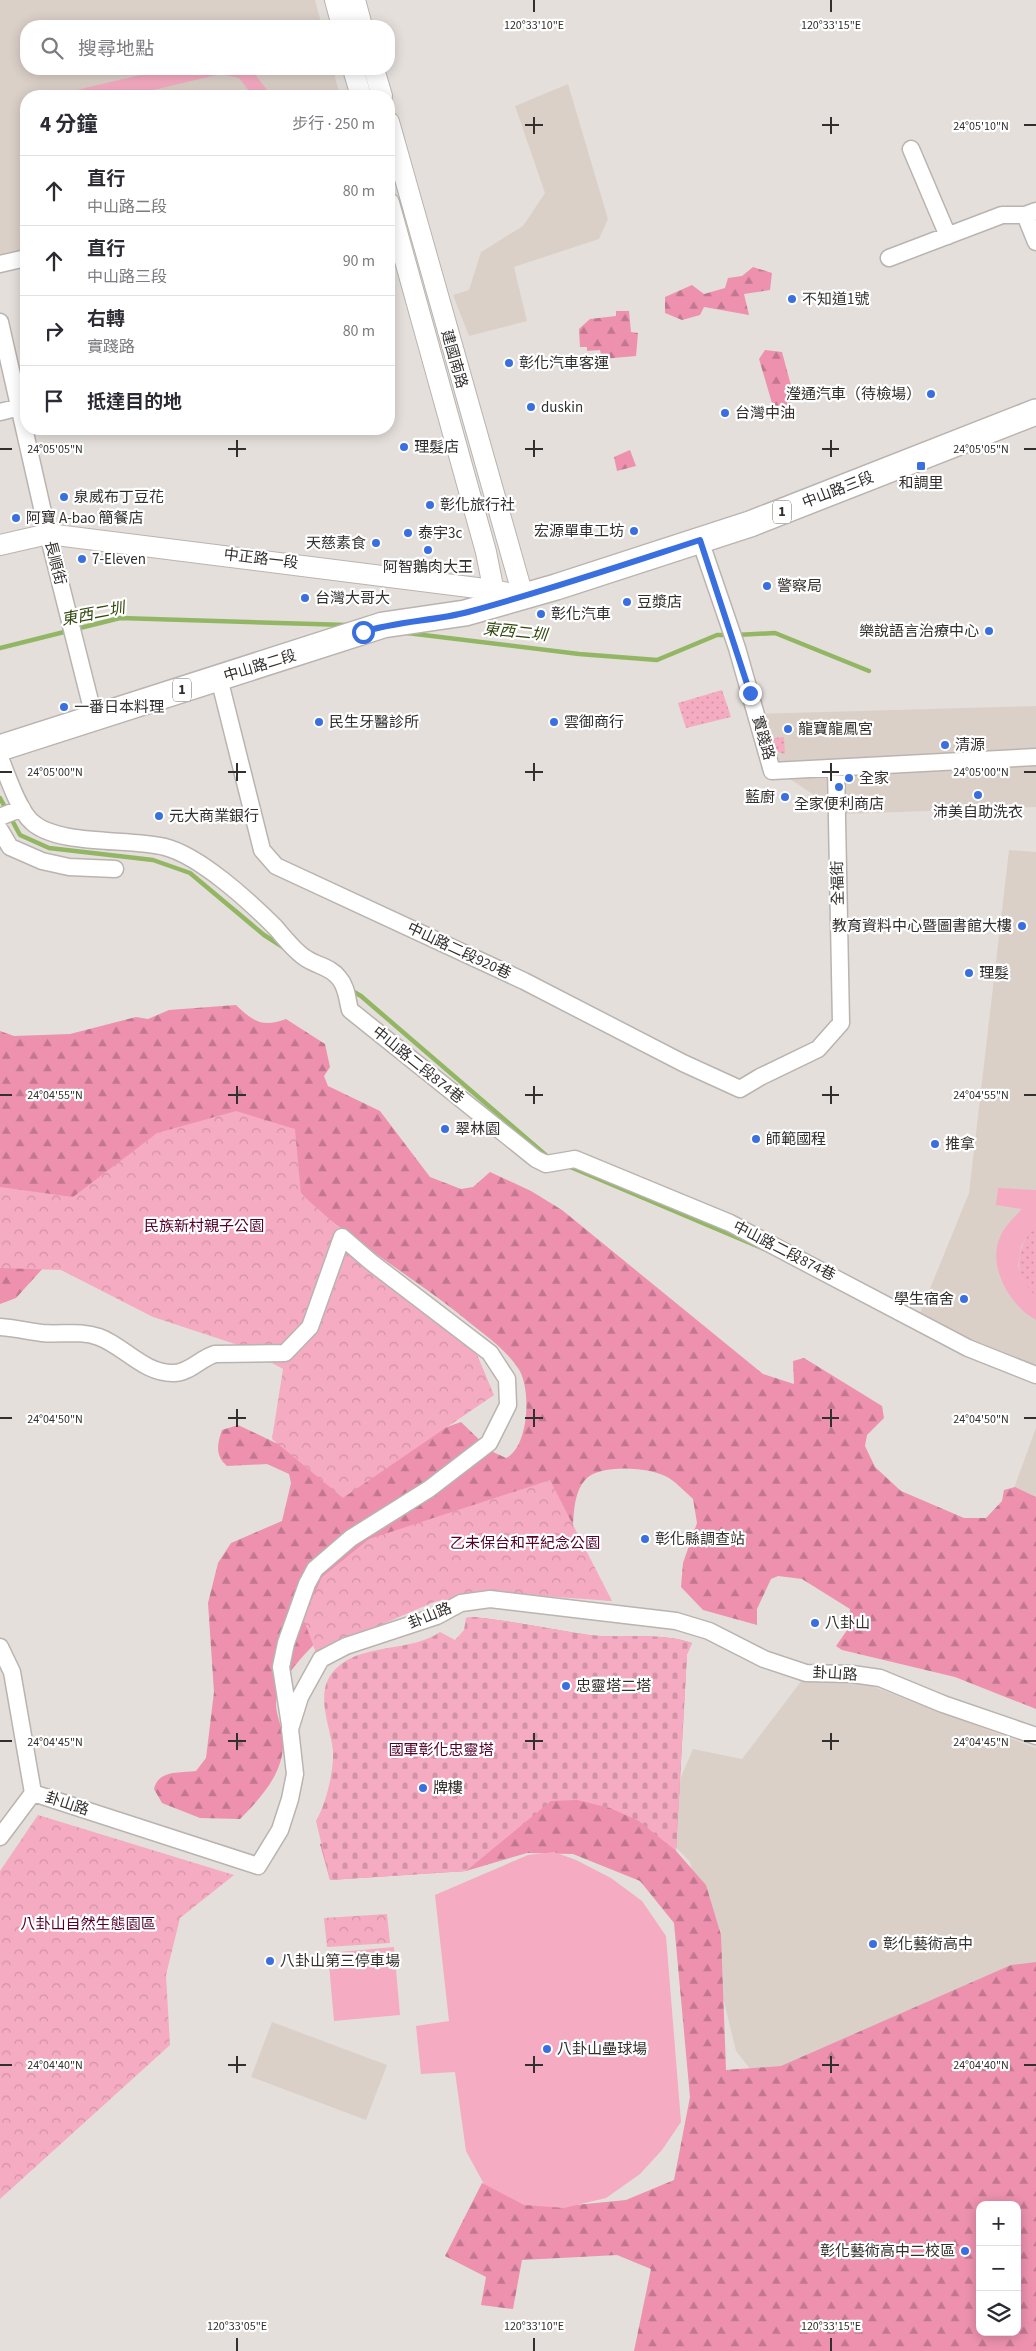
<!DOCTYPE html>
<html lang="zh-TW">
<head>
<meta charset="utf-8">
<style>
	body { margin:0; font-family:"Source Sans 3","Noto Sans TC",sans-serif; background:#f7f7f7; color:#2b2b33 }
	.controls { position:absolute; right:15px; bottom:15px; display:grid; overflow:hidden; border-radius:10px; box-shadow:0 2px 12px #0003 }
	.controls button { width:45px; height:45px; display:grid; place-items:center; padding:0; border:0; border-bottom:1px solid #e1e1e2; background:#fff; color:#2b2b33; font:25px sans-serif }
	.stop { position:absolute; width:15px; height:15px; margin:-11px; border:4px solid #396fdf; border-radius:50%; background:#fff }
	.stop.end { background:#396fdf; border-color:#fff; box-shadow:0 1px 5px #0008 }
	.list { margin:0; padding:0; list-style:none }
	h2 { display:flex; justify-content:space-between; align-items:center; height:65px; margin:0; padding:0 20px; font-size:21px }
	h2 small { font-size:16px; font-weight:400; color:#7c7c81 }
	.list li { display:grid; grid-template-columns:32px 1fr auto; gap:15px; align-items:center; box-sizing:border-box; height:70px; padding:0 20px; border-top:1px solid #e1e1e2 }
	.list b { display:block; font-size:19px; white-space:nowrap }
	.list p { margin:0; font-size:16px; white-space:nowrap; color:#7c7c81 }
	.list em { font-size:16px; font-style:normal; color:#7c7c81 }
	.icon { flex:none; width:28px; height:28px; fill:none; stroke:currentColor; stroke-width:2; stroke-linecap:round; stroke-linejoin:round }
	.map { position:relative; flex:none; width:1036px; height:2351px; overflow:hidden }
	.search { position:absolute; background:#fff; box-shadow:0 2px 12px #0003; left:20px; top:20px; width:375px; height:55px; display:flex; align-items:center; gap:12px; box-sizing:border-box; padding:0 18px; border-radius:20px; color:#7c7c81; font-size:19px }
	.panel { position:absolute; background:#fff; box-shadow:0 2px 12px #0003; left:20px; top:90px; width:375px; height:345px; border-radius:20px }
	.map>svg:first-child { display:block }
</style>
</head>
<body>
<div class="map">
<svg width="1036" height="2351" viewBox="0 0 1036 2351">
	<defs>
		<pattern id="grass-dots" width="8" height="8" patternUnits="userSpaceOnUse" patternTransform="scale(1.25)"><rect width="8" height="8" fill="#f5abc2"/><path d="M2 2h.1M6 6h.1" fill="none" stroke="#d293a7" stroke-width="1.8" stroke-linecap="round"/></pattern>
		<pattern id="forest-firs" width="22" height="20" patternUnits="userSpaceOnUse" patternTransform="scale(1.25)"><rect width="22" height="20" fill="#ed91af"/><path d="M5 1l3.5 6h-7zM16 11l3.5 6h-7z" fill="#c1778f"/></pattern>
		<pattern id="cemetery-stones" width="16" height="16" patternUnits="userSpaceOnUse" patternTransform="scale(1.25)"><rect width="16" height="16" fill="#f5abc2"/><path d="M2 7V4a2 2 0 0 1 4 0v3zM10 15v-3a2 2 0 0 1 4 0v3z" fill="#d293a7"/></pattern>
		<pattern id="park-crowns" width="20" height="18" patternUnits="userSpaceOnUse" patternTransform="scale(1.25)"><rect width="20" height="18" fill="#f5abc2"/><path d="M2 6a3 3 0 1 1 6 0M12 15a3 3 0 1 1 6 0" fill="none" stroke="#d293a7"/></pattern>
	</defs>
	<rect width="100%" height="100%" fill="#e4dfdb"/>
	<!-- built -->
	<path fill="#dbd0c8" d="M 0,0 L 315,0 L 322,26 L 26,26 L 26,69 L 333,69 L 340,96 L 26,96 L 26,255 L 0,261 Z
		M 568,84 L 608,219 L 599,239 L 514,267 L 527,321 L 469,336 L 453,295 L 469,290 L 481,252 L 523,226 L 545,193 L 515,106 Z
		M 1036,706 L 1036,807 L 843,814 L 767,764 L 750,714 Z
		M 1009,850 L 1036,852 L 1036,1365 L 918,1318 L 969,1193 Z
		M 1036,1428 L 1036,1508 L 1010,1499 Z
		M 853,1679 L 1036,1748 L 1036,2026 L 784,2075 L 750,2069 L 736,2051 L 690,1862 L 673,1844 L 677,1786 L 693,1749 L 742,1759 L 802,1680 Z
		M 272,2022 L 387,2065 L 366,2120 L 251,2077 Z"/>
	<!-- grass -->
	<path fill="url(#grass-dots)" d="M 722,690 L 731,717 L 686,728 L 678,703 Z
		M 784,737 L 785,754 L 772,750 L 764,739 Z
		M 1036,1224 L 1036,1297 C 1011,1275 1016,1247 1036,1224 Z"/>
	<!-- forest -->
	<path fill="url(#forest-firs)" fill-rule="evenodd" d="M 753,267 L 772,273 L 770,290 L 744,294 L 749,315 L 704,307 L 700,315 L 682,320 L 665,313 L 665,297 L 692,285 L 704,294 L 725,288 L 728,278 L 742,276 Z
		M 616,311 L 629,311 L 631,332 L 638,333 L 636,356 L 602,359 L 600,350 L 587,351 L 587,347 L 580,347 L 579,329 L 590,319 L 616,316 Z
		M 765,350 L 782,352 L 793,393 L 790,410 L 775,413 L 759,359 Z
		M 630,450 L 636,466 L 617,471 L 614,457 Z
		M 236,1005 C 253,1021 262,1028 286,1019 L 325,1044 L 330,1067 L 324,1076 L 328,1086 L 380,1111 L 430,1177 L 461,1189 L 473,1187 L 490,1172 L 531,1191 L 562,1210 L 763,1374 L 794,1384 L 793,1361 L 804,1358 L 882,1406 L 884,1418 L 867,1435 L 865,1446 L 875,1467 L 901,1491 L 964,1518 L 986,1518 L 1002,1501 L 1004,1490 L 1015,1487 L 1036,1497 L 1036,1709 L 955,1677 L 842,1650 L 836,1646 L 850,1626 L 850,1609 L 802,1579 L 778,1576 L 771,1579 L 757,1609 L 757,1625 L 703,1610 L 681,1587 L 683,1563 L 697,1523 L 693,1499 C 685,1492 678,1484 669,1478 C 652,1467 599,1463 585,1480 C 571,1496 574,1525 572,1544 L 323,1636 C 307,1651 277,1681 276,1704 C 276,1714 281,1725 283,1734 C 287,1769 263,1796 240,1819 L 200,1818 L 162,1803 L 154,1789 C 158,1770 180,1773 196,1771 L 206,1758 L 214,1692 L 208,1603 L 218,1563 L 231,1543 L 282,1521 L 291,1483 L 289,1474 L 267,1464 L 227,1466 C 215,1456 217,1444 222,1430 L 238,1425 L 276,1443 L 284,1442 L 366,1456 L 461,1422 L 491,1451 L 506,1458 C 529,1447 532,1388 518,1368 C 503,1346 479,1331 459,1314 C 417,1281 372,1253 330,1220 C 314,1208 300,1192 286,1178 L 80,1215 L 0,1194 L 0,1031 L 14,1036 L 70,1034 L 136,1017 L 148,1019 L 169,1010 Z
		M 0,1245 L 45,1266 L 16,1298 L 0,1304 Z
		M 474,1617 C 513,1621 550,1629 589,1635 C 624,1639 659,1632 692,1643 L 687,1654 L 676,1851 L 706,1885 L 721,1935 L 726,2070 L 781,2066 L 1011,1965 L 1036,1962 L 1036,2351 L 634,2351 L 651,2269 L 617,2255 L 522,2260 L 513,2309 L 481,2305 L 486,2277 L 445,2256 L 482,2183 L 555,2207 L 626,2200 L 674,2180 L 690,2097 L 674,1923 L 640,1881 L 573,1854 L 527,1853 L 466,1871 L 330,1880 L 320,1844 L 370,1831 L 480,1724 L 466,1618 ZM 980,2205 L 1017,2205 L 1017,2332 L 980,2332 Z"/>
	<!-- cemetery -->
	<path fill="url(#cemetery-stones)" d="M 474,1617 C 513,1621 550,1629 589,1635 C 624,1639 659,1632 692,1643 L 687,1654 L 676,1851 L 639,1821 L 610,1808 L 577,1800 L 551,1801 L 466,1871 L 330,1880 L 316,1821 C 326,1804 334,1771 333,1751 C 330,1722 311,1688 340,1665 C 368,1643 411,1652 440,1632 L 455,1640 L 464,1630 L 466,1618 Z"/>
	<!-- park -->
	<path fill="url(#park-crowns)" d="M 236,1111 L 295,1129 L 301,1194 L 473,1345 L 494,1395 L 343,1498 L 272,1439 L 283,1369 L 241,1346 L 153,1317 L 61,1270 L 0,1268 L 0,1187 L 73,1197 L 157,1133 Z
		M 550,1480 L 612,1601 L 489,1592 L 434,1602 L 316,1653 L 303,1618 L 322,1577 L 369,1539 Z
		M 38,1815 L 234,1875 L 180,1918 L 166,1975 L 170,2045 L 0,2199 L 0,1871 Z
		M 387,1914 L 390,1943 L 327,1947 L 324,1918 Z"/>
	<!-- garden -->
	<path fill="#f5abc2" d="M 166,69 L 251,69 L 267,90 L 269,96 L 253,96 L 239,78 L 221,74 L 128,96 L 51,96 Z
		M 998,1188 L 1036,1190 L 1036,1224 L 1021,1246 L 1018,1266 L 1024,1282 L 1036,1297 L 1036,1320 C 1010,1306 987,1266 1000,1237 C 1005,1226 1014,1217 1022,1209 L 996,1205 Z
		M 554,1852 L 576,1860 L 611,1878 L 642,1901 L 666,1936 L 681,2122 L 662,2150 L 640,2174 L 606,2198 L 564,2208 L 524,2205 L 484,2184 L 466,2151 L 455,2072 L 421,2074 L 416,2026 L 449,2021 L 435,1895 L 528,1855 Z
		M 394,1947 L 400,2015 L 334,2021 L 328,1953 Z"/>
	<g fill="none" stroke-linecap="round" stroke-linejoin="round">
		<!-- stream -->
		<path stroke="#93b664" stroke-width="4.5" d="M 407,633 L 579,654 L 657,660 L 717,635 L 728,635
			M 736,635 L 775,633 L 869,671
			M 0,648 L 120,618 L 347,625
			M 0,798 L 20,835 L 49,848 L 153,860 L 190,873 L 264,935 L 286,949
			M 349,989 L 361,996 L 548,1157
			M 568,1166 L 764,1249"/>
		<!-- minor casing -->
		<g stroke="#b9b4b0" stroke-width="19">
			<path id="minor" d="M 911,149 L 948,236
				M 1025,215 L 1036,242
				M 889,258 L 1002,215 L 1025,215 L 1036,211
				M 0,264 L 26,258
				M 0,322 L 48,534 L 94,717
				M 0,412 L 20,407
				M 700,540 L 737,648 L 772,771 L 1036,757
				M 219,678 L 262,850 L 276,866 L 524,981 L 683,1063 L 740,1089 L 760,1077 L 818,1049 L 841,1023 L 836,768
				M 0,758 C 7,774 18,810 32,822 C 58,846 130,838 165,847 C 200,856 249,901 275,927 C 284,937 295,952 307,959 C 318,966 331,967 339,978 C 347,987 347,999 350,1010 L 536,1159 L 546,1164 L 575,1159 L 730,1223 L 968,1348 L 1036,1375
				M 0,817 L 22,808
				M 0,830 L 10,847 L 42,861 L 69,867 L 115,869
				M 0,1327 C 14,1328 28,1331 42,1333 C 61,1335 80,1330 99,1337 C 124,1346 144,1374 174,1373 C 189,1373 201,1358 215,1354 L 285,1353 L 310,1327 L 342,1237 L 371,1262 L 490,1353 L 507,1379 L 508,1405 L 489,1443 L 429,1489 L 351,1538 L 315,1569 L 307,1584 L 286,1643 L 281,1667 L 290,1725
				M 0,1647 L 12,1672 L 33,1793
				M 0,1837 L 33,1793 L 258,1866 L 280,1830 L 290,1799 L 295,1774 L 290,1729 L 300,1697 L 321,1659 L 346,1646 L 437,1616 L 461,1603 L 490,1599 L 676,1621 L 709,1631 L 764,1659 L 806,1673 L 852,1674 L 880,1678 L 943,1704 L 1036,1736"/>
		</g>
		<!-- tertiary casing -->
		<g stroke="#b9b4b0" stroke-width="22">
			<path id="tertiary" d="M 335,0 L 342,26
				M 355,0 L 362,26
				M 353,69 L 361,96
				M 374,69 L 382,96
				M 389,203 L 486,552 L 496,602
				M 0,545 L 48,534 L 493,590 L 523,596 L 389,122"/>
		</g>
		<!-- primary casing -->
		<g stroke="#b9b4b0" stroke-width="28">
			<path id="primary" d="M 0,748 L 383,625 L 465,613 L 556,587 L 750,524 L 1036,412"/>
		</g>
		<!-- minor -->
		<use href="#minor" stroke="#fff" stroke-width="16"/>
		<!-- tertiary -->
		<use href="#tertiary" stroke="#fff" stroke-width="20"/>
		<!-- primary -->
		<use href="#primary" stroke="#fff" stroke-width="25"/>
	</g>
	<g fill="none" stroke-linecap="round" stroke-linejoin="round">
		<!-- route -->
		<path stroke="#396fdf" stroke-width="6" d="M 363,632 C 397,621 434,621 468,612 C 546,591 623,565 700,540 L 750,693"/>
	</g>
	<!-- ticks -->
	<path fill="none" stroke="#32302f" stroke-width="2" d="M 534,0 L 534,12M 831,0 L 831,12M 534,117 L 534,134M 831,117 L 831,134M 525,125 L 543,125M 822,125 L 839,125M 1024,125 L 1036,125M 237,440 L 237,457M 534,440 L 534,457M 831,440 L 831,457M 0,449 L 12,449M 228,449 L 246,449M 525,449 L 543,449M 822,449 L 839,449M 1024,449 L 1036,449M 237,763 L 237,781M 534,763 L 534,781M 831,763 L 831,781M 0,772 L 12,772M 228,772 L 246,772M 525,772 L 543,772M 822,772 L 839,772M 1024,772 L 1036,772M 237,1086 L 237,1104M 534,1086 L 534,1104M 831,1086 L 831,1104M 0,1095 L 12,1095M 228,1095 L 246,1095M 525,1095 L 543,1095M 822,1095 L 839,1095M 1024,1095 L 1036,1095M 237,1409 L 237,1427M 534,1409 L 534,1427M 831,1409 L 831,1427M 0,1418 L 12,1418M 228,1418 L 246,1418M 525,1418 L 543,1418M 822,1418 L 839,1418M 1024,1418 L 1036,1418M 237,1733 L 237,1750M 534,1733 L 534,1750M 831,1733 L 831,1750M 0,1741 L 12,1741M 228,1741 L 246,1741M 525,1741 L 543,1741M 822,1741 L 839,1741M 1024,1741 L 1036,1741M 237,2056 L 237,2073M 534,2056 L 534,2073M 831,2056 L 831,2073M 0,2065 L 12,2065M 228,2065 L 246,2065M 525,2065 L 543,2065M 822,2065 L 839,2065M 1024,2065 L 1036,2065M 237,2338 L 237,2351M 534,2338 L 534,2351M 831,2338 L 831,2351"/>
	<!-- markers -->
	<g fill="#396fdf" stroke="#fff" stroke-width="2">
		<circle cx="792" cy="299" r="5"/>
		<circle cx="509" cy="363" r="5"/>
		<circle cx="931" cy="394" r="5"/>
		<circle cx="531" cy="407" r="5"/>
		<circle cx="725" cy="413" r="5"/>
		<circle cx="404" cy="447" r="5"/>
		<rect x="916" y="461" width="10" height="10" rx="2.5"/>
		<circle cx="64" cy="497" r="5"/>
		<circle cx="430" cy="505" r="5"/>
		<circle cx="16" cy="518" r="5"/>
		<circle cx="634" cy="531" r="5"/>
		<circle cx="408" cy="533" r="5"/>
		<circle cx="376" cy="543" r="5"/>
		<circle cx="428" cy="550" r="5"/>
		<circle cx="82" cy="559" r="5"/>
		<circle cx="767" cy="586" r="5"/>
		<circle cx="305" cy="598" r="5"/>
		<circle cx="627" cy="602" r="5"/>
		<circle cx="541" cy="614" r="5"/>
		<circle cx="989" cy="631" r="5"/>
		<circle cx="64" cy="707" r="5"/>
		<circle cx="319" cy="722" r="5"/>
		<circle cx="554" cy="722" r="5"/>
		<circle cx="788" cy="729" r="5"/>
		<circle cx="945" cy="745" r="5"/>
		<circle cx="849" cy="778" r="5"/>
		<circle cx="839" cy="787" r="5"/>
		<circle cx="978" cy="795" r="5"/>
		<circle cx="785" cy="797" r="5"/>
		<circle cx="159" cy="816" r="5"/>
		<circle cx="1022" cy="926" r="5"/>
		<circle cx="969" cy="973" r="5"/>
		<circle cx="445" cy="1129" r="5"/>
		<circle cx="756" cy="1139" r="5"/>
		<circle cx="935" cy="1144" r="5"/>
		<circle cx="964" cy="1299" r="5"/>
		<circle cx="645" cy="1539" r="5"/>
		<circle cx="815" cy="1623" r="5"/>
		<circle cx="566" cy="1686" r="5"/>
		<circle cx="423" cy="1788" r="5"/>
		<circle cx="873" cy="1944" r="5"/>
		<circle cx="270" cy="1961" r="5"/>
		<circle cx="547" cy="2049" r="5"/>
		<circle cx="965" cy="2251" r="5"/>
	</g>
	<g text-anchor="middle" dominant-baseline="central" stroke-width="4.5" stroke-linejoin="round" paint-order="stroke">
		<!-- shield labels -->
		<g fill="#fff" stroke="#706e6d" stroke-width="1">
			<rect x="773" y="500.5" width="18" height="23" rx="4"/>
			<rect x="173" y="678.5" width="18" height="23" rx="4"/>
		</g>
		<g font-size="14" font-weight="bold" fill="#32302f">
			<text x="782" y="512">1</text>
			<text x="182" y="690">1</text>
		</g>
		<!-- poi labels -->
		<g font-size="15" fill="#32302f" stroke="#fff" text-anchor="start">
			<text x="802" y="299">不知道1號</text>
			<text x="519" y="363">彰化汽車客運</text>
			<text x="921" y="394" text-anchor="end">瀅通汽車（待檢場）</text>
			<text x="541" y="407">duskin</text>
			<text x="735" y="413">台灣中油</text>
			<text x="414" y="447">理髮店</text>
			<text x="921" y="483" text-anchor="middle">和調里</text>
			<text x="74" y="497">泉威布丁豆花</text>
			<text x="440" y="505">彰化旅行社</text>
			<text x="26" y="518">阿寶 A-bao 簡餐店</text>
			<text x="624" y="531" text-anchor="end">宏源單車工坊</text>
			<text x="418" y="533">泰宇3c</text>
			<text x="366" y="543" text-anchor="end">天慈素食</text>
			<text x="92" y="559">7-Eleven</text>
			<text x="428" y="567" text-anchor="middle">阿智鵝肉大王</text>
			<text x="777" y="586">警察局</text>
			<text x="315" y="598">台灣大哥大</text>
			<text x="637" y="602">豆漿店</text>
			<text x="551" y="614">彰化汽車</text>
			<text x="979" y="631" text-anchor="end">樂說語言治療中心</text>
			<text x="74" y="707">一番日本料理</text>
			<text x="329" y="722">民生牙醫診所</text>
			<text x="564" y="722">雲御商行</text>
			<text x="798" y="729">龍寶龍鳳宮</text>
			<text x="955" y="745">清源</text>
			<text x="859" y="778">全家</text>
			<text x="775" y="797" text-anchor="end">藍廚</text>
			<text x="839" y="804" text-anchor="middle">全家便利商店</text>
			<text x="978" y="812" text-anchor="middle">沛美自助洗衣</text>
			<text x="169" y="816">元大商業銀行</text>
			<text x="1012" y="926" text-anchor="end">教育資料中心暨圖書館大樓</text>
			<text x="979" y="973">理髮</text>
			<text x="455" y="1129">翠林園</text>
			<text x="766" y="1139">師範國程</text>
			<text x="945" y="1144">推拿</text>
			<text x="954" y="1299" text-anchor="end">學生宿舍</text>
			<text x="655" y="1539">彰化縣調查站</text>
			<text x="825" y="1623">八卦山</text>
			<text x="576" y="1686">忠靈塔二塔</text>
			<text x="433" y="1788">牌樓</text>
			<text x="883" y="1944">彰化藝術高中</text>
			<text x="280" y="1961">八卦山第三停車場</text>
			<text x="557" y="2049">八卦山壘球場</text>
			<text x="955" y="2251" text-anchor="end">彰化藝術高中二校區</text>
		</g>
		<!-- street labels -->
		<g font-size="15" fill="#32302f" stroke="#fff">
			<text transform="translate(454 359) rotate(74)">建國南路</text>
			<text transform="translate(838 490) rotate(-21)">中山路三段</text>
			<text transform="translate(261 559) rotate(7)">中正路一段</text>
			<text transform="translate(55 563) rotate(76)">長順街</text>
			<text transform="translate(260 666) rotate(-17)">中山路二段</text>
			<text transform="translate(763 738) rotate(74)">實踐路</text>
			<text transform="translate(838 883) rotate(-91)">全福街</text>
			<text transform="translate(459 951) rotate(25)">中山路二段920巷</text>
			<text transform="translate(418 1065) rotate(39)">中山路二段874巷</text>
			<text transform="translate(784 1251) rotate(27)">中山路二段874巷</text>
			<text transform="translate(430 1616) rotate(-22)">卦山路</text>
			<text transform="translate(835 1674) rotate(3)">卦山路</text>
			<text transform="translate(67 1804) rotate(18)">卦山路</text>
		</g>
		<!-- park labels -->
		<g font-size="15" fill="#54012a" stroke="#fff">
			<text x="204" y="1226">民族新村親子公園</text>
			<text x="525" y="1543">乙未保台和平紀念公園</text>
			<text x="441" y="1750">國軍彰化忠靈塔</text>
			<text x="88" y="1924">八卦山自然生態園區</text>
		</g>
		<!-- water labels -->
		<g font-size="16" font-style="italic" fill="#33490e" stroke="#fff">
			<text transform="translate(93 614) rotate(-11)">東西二圳</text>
			<text transform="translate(515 632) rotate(6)">東西二圳</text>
		</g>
	</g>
	<g font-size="12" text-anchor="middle" fill="#32302f" stroke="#fff" stroke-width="4.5" stroke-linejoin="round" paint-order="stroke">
		<text x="534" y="29">120°33'10"E</text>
		<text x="831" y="29">120°33'15"E</text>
		<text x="981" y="130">24°05'10"N</text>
		<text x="55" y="453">24°05'05"N</text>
		<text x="981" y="453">24°05'05"N</text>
		<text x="55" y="776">24°05'00"N</text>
		<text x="981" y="776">24°05'00"N</text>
		<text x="55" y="1099">24°04'55"N</text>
		<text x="981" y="1099">24°04'55"N</text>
		<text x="55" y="1423">24°04'50"N</text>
		<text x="981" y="1423">24°04'50"N</text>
		<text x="55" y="1746">24°04'45"N</text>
		<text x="981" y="1746">24°04'45"N</text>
		<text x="55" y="2069">24°04'40"N</text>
		<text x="981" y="2069">24°04'40"N</text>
		<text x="237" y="2330">120°33'05"E</text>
		<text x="534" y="2330">120°33'10"E</text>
		<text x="831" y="2330">120°33'15"E</text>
	</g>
</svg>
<div class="controls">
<button>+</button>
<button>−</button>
<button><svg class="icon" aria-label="layers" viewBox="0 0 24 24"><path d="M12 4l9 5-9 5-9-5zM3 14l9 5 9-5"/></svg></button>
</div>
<div class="stop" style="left:363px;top:632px"></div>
<div class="stop end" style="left:750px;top:693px"></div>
<div class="search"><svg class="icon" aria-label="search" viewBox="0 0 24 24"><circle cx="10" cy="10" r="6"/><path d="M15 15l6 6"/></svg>搜尋地點</div>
<section class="panel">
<h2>4 分鐘<small>步行 · 250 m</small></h2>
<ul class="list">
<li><svg class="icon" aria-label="ahead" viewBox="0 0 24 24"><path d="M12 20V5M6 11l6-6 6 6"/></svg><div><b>直行</b><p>中山路二段</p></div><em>80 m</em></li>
<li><svg class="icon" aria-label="ahead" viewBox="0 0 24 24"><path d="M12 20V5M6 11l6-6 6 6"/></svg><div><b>直行</b><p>中山路三段</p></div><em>90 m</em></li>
<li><svg class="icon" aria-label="right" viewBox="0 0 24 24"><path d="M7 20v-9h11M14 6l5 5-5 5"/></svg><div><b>右轉</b><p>實踐路</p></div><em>80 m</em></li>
<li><svg class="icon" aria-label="arrive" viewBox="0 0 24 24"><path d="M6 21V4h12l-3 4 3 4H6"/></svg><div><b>抵達目的地</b></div></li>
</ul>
</section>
</div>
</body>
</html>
